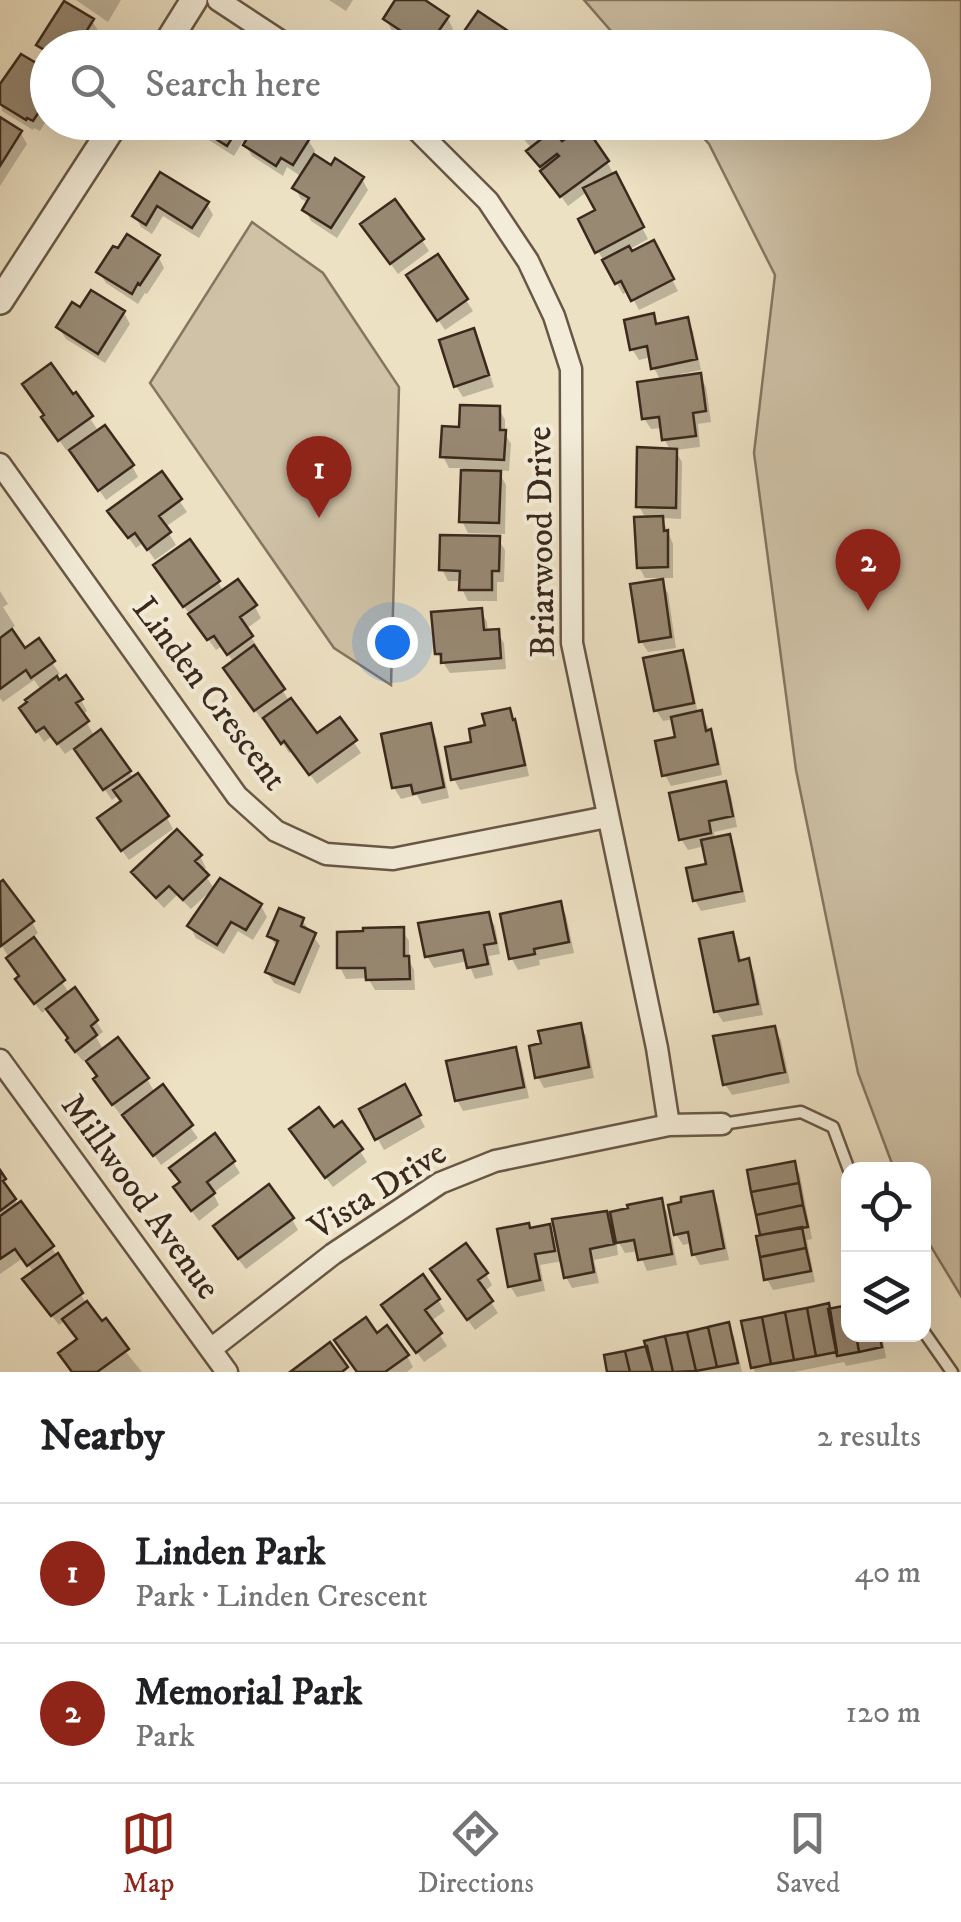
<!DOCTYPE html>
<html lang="en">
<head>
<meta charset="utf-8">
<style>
	body { margin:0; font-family:"IM FELL DW Pica",serif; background:#f2f2f2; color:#202124 }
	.controls { position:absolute; right:30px; bottom:30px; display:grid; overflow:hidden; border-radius:20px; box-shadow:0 10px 40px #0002 }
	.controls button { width:90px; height:90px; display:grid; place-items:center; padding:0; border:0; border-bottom:2px solid #e0e0e0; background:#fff; color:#202124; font:50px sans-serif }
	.you { position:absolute; left:392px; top:642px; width:35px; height:35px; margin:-25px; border:8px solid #fff; border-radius:50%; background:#1a73e8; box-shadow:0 0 0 15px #1a73e833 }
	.badge { display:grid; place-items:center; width:65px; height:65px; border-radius:50%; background:#8f2418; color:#fff; font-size:32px; font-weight:700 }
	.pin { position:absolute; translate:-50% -82px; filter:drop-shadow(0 2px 5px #0008) }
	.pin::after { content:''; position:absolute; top:52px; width:35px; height:30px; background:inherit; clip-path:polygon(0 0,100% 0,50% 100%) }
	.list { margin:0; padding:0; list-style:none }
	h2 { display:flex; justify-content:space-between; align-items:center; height:130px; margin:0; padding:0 40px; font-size:42px }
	h2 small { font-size:32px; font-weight:400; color:#757577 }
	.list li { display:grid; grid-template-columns:65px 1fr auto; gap:30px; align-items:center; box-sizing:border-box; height:140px; padding:0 40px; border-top:2px solid #e0e0e0 }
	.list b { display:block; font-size:38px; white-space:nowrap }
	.list p { margin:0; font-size:32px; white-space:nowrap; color:#757577 }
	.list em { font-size:32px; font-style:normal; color:#757577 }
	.icon { flex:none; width:55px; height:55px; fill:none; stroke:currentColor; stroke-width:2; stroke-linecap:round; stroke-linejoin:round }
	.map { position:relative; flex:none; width:961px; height:1372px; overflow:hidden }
	.search { position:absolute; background:#fff; box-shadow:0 10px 40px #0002; left:30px; right:30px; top:30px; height:110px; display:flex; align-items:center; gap:25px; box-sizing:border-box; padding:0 35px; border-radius:55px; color:#757577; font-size:38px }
	.sheet { height:410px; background:#fff }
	nav { display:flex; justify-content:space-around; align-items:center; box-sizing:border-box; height:140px; border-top:2px solid #e0e0e0; background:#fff; font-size:28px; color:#757577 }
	nav a { display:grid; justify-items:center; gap:5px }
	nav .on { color:#8f2418 }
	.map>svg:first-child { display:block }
</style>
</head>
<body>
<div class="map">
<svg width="961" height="1372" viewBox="0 0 961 1372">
	<rect width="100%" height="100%" fill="#ede1c3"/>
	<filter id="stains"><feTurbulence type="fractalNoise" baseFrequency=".002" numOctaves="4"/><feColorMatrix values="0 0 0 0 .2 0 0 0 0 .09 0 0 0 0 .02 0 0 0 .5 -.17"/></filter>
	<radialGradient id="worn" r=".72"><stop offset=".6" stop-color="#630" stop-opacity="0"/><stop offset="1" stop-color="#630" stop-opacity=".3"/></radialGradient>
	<!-- green -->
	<path fill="#cfc2a7" stroke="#857662" stroke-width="2.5" d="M 584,0 L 961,0 L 961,1296 L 924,1235 L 924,1170 L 894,1169 L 858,1073 L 796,770 L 754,453 L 775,275 L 709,144 L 690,123 L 914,122 L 914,48 L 625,47 Z
		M 252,222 L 323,273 L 399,387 L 391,685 L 334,648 L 150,383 Z"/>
	<!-- shadow -->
	<path fill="#0003" d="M 76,0 L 121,0 L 108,22 Z
		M 329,0 L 353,0 L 346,11 Z
		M 398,0 L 421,0 L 447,17 L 453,29 L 441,48 L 417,48 L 392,31 L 386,19 Z
		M 92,21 L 99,32 L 89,48 L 48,48 L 48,58 L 45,56 L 39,45 Z
		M 512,36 L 519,48 L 448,48 L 459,44 Z
		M 48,73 L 48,118 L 40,131 L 34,128 L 33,130 L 2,111 L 0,91 Z
		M 0,120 L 20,132 L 27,144 L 0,186 Z
		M 188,122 L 250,122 L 255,131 L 308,140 L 315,151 L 312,156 L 331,169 L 362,179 L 368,190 L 337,238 L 311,221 L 305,210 L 309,203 L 301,199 L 295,188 L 302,177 L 287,167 L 283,176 L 252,156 L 243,141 L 234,156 L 193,130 Z
		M 498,122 L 548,122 L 552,129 L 551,131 L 562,145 L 607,162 L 648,239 L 628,250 L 631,254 L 653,243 L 678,291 L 639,310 L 629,291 L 623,294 L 598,251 L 598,211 L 588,191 L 568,206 L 536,162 L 532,149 L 512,125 L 505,131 Z
		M 161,175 L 207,204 L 213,215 L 199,238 L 163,216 L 152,234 L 141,227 L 135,216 Z
		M 370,236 L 422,240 L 429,251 L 398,274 Z
		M 158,256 L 164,268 L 147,294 L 145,293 L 138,304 L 106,283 L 99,272 Z
		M 416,287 L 466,300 L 473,311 L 445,330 Z
		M 124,313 L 130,324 L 105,363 L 66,339 L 59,328 Z
		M 653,316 L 658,326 L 686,320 L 693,331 L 701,370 L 680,374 L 681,378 L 700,376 L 706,387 L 711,422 L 698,424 L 700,447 L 675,450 L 682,462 L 681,519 L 662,518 L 673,544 L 673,578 L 645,578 L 639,567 L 646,519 L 639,506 L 671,451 L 664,439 L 663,428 L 651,429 L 644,418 L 661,381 L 654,368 L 651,357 L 639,360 L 632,349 Z
		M 473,331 L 479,342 L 494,387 L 463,397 L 456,386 Z
		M 75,396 L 99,432 L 132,466 L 138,477 L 106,500 L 70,448 L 66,450 L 51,428 Z
		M 499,409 L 505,420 L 505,434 L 511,444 L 509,471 L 498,470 L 506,485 L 505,534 L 468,533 L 462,521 L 463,468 L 449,468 L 443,456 L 462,430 Z
		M 162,475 L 187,512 L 165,527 L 176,545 L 155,560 L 143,543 L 136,548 L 117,522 Z
		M 498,539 L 505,550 L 504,582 L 497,582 L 497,601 L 468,601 L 462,589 L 462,581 L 448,581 L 442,569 Z
		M 162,577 L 218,582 L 224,592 L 255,607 L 261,618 L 246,629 L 258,648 L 255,650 L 290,702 L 316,736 L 339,720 L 361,753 L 317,784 L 292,751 L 289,753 L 266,718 L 262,720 L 233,679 L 234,663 L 222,646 L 216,650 Z
		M 661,582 L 668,593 L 676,648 L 648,652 L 641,641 Z
		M 0,591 L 8,604 L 3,607 L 15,626 L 9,630 L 24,651 L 38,642 L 60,674 L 54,677 L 58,683 L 81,700 L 87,711 L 82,715 L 95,737 L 129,772 L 167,818 L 173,829 L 129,860 L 107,830 L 123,802 L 119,795 L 112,800 L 75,747 L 65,754 L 52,736 L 44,742 L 29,720 L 42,691 L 34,680 L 3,702 L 0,698 Z
		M 481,611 L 487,622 L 488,633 L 497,632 L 504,643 L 506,669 L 450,673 L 437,653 Z
		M 682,653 L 688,664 L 698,714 L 701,713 L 716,743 L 722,775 L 671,786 L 665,775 L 678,739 L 674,719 L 663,721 L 656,710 Z
		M 509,711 L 520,733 L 529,776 L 460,790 L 454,779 L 474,744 L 488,727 Z
		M 430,726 L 436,737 L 449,798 L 422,804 L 417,795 L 401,799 L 394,788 Z
		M 724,784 L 731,795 L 737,827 L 714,832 L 715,840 L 729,837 L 735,848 L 746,902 L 701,911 L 695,900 L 708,866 L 705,846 L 688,850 L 681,839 Z
		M 200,856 L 206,868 L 202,871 L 214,888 L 191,909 L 177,895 L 164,908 L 141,884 L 135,872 Z
		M 2,883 L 32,922 L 38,933 L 32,938 L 70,994 L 96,1021 L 103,1032 L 96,1037 L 104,1051 L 147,1079 L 155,1093 L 162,1088 L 198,1138 L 161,1165 L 123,1112 L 120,1114 L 102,1091 L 99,1077 L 87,1058 L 83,1061 L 75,1052 L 70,1040 L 48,1008 L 42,1013 L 25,990 L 21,977 L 0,943 L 0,885 Z
		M 560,904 L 566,915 L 574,953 L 539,960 L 540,965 L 518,970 L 512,959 L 503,916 Z
		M 261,906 L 267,917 L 253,940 L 238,931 L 224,954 L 196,938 L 190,927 Z
		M 488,914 L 495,926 L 500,954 L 489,956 L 493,975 L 475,979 L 468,961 L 434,968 L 427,956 Z
		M 302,920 L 320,946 L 300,994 L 274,983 L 267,972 L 277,948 L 270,936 Z
		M 402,930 L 409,941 L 409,960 L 414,970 L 415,990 L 375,990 L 368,978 L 346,979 L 340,967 Z
		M 732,935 L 738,946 L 742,963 L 748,961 L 754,972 L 763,1015 L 723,1022 L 716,1011 Z
		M 580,1025 L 586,1036 L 594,1078 L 544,1088 L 538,1077 Z
		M 774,1029 L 781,1040 L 790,1083 L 732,1095 L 725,1084 Z
		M 515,1050 L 521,1061 L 529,1098 L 463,1111 L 457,1100 Z
		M 404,1088 L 425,1127 L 384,1150 L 362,1110 Z
		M 342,1124 L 367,1162 L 333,1187 L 298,1141 L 333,1130 Z
		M 233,1162 L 240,1173 L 213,1193 L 219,1205 L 199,1221 L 182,1198 Z
		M 794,1164 L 800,1175 L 812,1239 L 807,1240 L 815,1282 L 773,1290 L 767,1279 L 763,1237 L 750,1172 Z
		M 0,1174 L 18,1206 L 20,1204 L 52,1248 L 86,1303 L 142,1372 L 73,1372 L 79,1340 L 66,1320 L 59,1325 L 32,1291 L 34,1273 L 23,1258 L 0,1274 Z
		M 712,1194 L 718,1205 L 729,1260 L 700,1265 L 694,1254 L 692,1243 L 683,1245 L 676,1234 Z
		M 660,1201 L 667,1212 L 677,1265 L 647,1271 L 639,1251 L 625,1253 L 616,1238 L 618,1255 L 594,1260 L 599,1283 L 572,1288 L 566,1277 L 563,1261 L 540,1265 L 545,1291 L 517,1297 L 510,1286 L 531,1230 L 548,1227 L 559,1245 L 606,1214 L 615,1230 Z
		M 292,1219 L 298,1230 L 246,1269 L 222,1238 Z
		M 486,1274 L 492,1285 L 484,1292 L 498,1313 L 475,1330 L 440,1281 Z
		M 438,1300 L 445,1311 L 431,1321 L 447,1346 L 424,1362 L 390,1316 Z
		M 848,1308 L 848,1334 L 882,1334 L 886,1358 L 846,1366 L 844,1362 L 794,1372 L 755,1372 L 753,1368 L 831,1311 Z
		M 727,1325 L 734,1336 L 742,1372 L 610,1372 Z
		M 407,1356 L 413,1367 L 407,1372 L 358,1372 Z"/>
	<!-- building -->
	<path fill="#988973" stroke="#3b291d" stroke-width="2.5" d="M 395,0 L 425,0 L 449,16 L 427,48 L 383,19 Z
		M 64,1 L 94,19 L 76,48 L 48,48 L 48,52 L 36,45 Z
		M 478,11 L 514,35 L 505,48 L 445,48 L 453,36 L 458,40 Z
		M 21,54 L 48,70 L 48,86 L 42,94 L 48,98 L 33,121 L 27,118 L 26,120 L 0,104 L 0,84 Z
		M 0,117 L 22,131 L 0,166 Z
		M 189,122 L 242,122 L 227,146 Z
		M 257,122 L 274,122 L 282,128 L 286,122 L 310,138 L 293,165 L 281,158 L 276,166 L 243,145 Z
		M 585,126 L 609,161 L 560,197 L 540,171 L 559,156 L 557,154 L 540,167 L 526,151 L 553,130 L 562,141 Z
		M 314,154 L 331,165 L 335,158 L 364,177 L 331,228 L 302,210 L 309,198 L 292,188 Z
		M 160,172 L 209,202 L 192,228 L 157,206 L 146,225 L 132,216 Z
		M 616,172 L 644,227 L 595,253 L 578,219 L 595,210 L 583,188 Z
		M 395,199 L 424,239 L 390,264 L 360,224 Z
		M 127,234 L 160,255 L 140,285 L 138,283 L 132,294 L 96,272 L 113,246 L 118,248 Z
		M 654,240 L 674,279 L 631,301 L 621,281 L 615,284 L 602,260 L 629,246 L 632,251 Z
		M 438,254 L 468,299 L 437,321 L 406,275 Z
		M 91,290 L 125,311 L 98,354 L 56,327 L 72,302 L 80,307 Z
		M 654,313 L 656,324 L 688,317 L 697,359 L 651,369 L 647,346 L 630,350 L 624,320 Z
		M 474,328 L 489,375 L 454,387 L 439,340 Z
		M 51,363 L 73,394 L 76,392 L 93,416 L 58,441 L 41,417 L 44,415 L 22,384 Z
		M 701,373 L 706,411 L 693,413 L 696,436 L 662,440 L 659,417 L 642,419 L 637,382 Z
		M 460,405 L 500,406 L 500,430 L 506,430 L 504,460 L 440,457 L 442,426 L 459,427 Z
		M 105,425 L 134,465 L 98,491 L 69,450 Z
		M 637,447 L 677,449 L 676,508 L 636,507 Z
		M 461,470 L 501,471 L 499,523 L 459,522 Z
		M 162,471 L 182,499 L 159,516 L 171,532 L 147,550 L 135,533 L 128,538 L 107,511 Z
		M 663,516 L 664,531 L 668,530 L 668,567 L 637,568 L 634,517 Z
		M 440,535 L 500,536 L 499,571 L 492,571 L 492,590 L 459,590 L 460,571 L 439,570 Z
		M 190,539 L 220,581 L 183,607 L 153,565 Z
		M 238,579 L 257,605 L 240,617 L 253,636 L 227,655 L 214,636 L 207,640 L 188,614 Z
		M 663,579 L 671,637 L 639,642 L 630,584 Z
		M 482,608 L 484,630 L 499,629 L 501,658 L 441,663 L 441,654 L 435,654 L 431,612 Z
		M 12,629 L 25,648 L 39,638 L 55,661 L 31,678 L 26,670 L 0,689 L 0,638 Z
		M 254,645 L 285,689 L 254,711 L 223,668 Z
		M 683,650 L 694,703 L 654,711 L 643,658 Z
		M 66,675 L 83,699 L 76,703 L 89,721 L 57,744 L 44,727 L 36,732 L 19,708 L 27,702 L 25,700 L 57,676 L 59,680 Z
		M 291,698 L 317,733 L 340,717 L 357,740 L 309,775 L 284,741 L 281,744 L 263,718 Z
		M 510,708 L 513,720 L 515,719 L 525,765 L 451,780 L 445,747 L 471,742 L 469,729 L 485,725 L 482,714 Z
		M 702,710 L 706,731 L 711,729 L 718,764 L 662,776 L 655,741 L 675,737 L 671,717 Z
		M 431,723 L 444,787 L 413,794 L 411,785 L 392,788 L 381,734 Z
		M 101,729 L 131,771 L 103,790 L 74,749 Z
		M 138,773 L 169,816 L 121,851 L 97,818 L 121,801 L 113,790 Z
		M 726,781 L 733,816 L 709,821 L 711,833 L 679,840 L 669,793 Z
		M 177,829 L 202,855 L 195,861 L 209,875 L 183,900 L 169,886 L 156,898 L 131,872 Z
		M 730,834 L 742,891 L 693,901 L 686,868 L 706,864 L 701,840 Z
		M 220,878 L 262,904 L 246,930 L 231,922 L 217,945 L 187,926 Z
		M 3,880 L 34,921 L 1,946 L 0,882 Z
		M 561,901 L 569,942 L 534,949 L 535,954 L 509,959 L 500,914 Z
		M 279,908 L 304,918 L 301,926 L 316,933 L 294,984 L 265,972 L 278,941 L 267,936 Z
		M 489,912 L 496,943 L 484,945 L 488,964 L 467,968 L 463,950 L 425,957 L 418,923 Z
		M 404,927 L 404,956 L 409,956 L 410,979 L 366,980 L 365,968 L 337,968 L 337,932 L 363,931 L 363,928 Z
		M 733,932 L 739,961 L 749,958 L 758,1004 L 714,1012 L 699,939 Z
		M 34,937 L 65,980 L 34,1004 L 15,979 L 19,976 L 6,958 Z
		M 75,987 L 98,1020 L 91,1026 L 97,1035 L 75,1052 L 66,1040 L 68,1038 L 46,1009 Z
		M 581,1023 L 589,1067 L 535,1078 L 529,1046 L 541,1043 L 538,1031 Z
		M 775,1026 L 785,1072 L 723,1085 L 713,1036 Z
		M 118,1037 L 149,1078 L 112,1105 L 93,1079 L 97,1076 L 86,1061 Z
		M 516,1047 L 524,1087 L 455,1101 L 446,1061 Z
		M 163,1084 L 193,1125 L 153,1156 L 122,1115 Z
		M 405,1084 L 421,1115 L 375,1140 L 359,1109 Z
		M 319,1107 L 334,1127 L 342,1121 L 363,1149 L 325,1178 L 289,1129 Z
		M 215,1133 L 235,1161 L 207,1182 L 215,1193 L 191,1211 L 173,1187 L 180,1182 L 169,1168 Z
		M 795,1161 L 799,1183 L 751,1192 L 747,1170 Z
		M 0,1170 L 6,1179 L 3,1181 L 16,1199 L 0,1211 Z
		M 799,1183 L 803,1205 L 756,1215 L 751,1192 Z
		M 269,1184 L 294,1218 L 238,1259 L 213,1226 Z
		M 713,1191 L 724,1248 L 692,1255 L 688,1232 L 674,1235 L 668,1205 L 681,1202 L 681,1197 Z
		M 662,1198 L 672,1254 L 638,1260 L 634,1240 L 616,1243 L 610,1212 L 628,1208 L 627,1205 Z
		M 21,1201 L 54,1246 L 27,1266 L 15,1249 L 0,1259 L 0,1216 Z
		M 803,1205 L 808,1227 L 760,1235 L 756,1215 Z
		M 607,1211 L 614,1244 L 590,1249 L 594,1272 L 564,1278 L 552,1219 Z
		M 529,1223 L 530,1228 L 550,1224 L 555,1251 L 535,1254 L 540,1280 L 508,1287 L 497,1229 Z
		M 802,1227 L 806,1248 L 760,1257 L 756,1236 Z
		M 466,1243 L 488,1273 L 478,1280 L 493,1301 L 467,1320 L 430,1269 Z
		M 806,1248 L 811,1271 L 764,1280 L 760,1257 Z
		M 58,1253 L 83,1293 L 51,1316 L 22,1279 Z
		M 423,1274 L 440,1299 L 425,1310 L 442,1333 L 416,1353 L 381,1305 Z
		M 87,1301 L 102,1321 L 106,1318 L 129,1349 L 97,1372 L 72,1372 L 58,1353 L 77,1339 L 62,1319 Z
		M 829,1303 L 837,1352 L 816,1356 L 807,1308 Z
		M 848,1305 L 848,1334 L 856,1334 L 859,1352 L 837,1356 L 828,1309 Z
		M 807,1308 L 816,1356 L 794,1360 L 785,1312 Z
		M 785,1312 L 794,1360 L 771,1364 L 762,1317 Z
		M 366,1317 L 377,1333 L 387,1325 L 409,1355 L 385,1372 L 357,1372 L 334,1340 Z
		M 762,1317 L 771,1364 L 751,1368 L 741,1321 Z
		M 729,1322 L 738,1363 L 717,1367 L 708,1327 Z
		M 708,1327 L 717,1367 L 696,1371 L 687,1332 Z
		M 687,1332 L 696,1371 L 673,1372 L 665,1336 Z
		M 856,1334 L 879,1334 L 882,1347 L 859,1352 Z
		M 665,1336 L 673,1372 L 653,1372 L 644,1341 Z
		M 330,1342 L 348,1367 L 342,1372 L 290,1372 Z
		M 647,1346 L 653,1372 L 630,1372 L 625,1351 Z
		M 625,1351 L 630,1372 L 607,1372 L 604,1355 Z"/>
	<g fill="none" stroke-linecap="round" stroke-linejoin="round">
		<!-- service casing -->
		<g stroke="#685746" stroke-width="15">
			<path id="service" d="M 722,1124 L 801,1112 L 833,1127 L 849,1170
				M 924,1332 L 952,1372"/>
		</g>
		<!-- minor casing -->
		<g stroke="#685746" stroke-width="25">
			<path id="minor" d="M 218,0 L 291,48
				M 409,122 L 488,201 L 528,261 L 554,316 L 571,369 L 572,643 L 657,1048 L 669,1125
				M 0,464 L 237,796 L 276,831 L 326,854 L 393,859 L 607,817
				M 0,1060 L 227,1372
				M 211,1349 L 333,1254 L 440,1183 L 495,1161 L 669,1125 L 722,1124"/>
		</g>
		<!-- tertiary casing -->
		<g stroke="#685746" stroke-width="30">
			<path id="tertiary" d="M 164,48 L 194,0
				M 0,301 L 116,122"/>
		</g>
		<!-- service -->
		<use href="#service" stroke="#f3ecd8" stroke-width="10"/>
		<!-- minor -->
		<use href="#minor" stroke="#f3ecd8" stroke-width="20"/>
		<!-- tertiary -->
		<use href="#tertiary" stroke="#f3ecd8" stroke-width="25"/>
	</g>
	<g text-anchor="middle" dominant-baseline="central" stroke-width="8" stroke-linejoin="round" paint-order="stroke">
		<!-- street labels -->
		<g font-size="35" fill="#3b291d" stroke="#f3ecd8">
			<text transform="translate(542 542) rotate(-91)">Briarwood Drive</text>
			<text transform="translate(209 694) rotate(53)">Linden Crescent</text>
			<text transform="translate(378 1191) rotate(-32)">Vista Drive</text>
			<text transform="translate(140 1197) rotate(54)">Millwood Avenue</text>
		</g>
	</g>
	<rect width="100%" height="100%" filter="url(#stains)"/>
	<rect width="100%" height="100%" fill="url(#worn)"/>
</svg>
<div class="controls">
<button><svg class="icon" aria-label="locate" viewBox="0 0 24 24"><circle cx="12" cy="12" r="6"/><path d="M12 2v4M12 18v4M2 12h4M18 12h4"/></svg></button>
<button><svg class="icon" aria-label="layers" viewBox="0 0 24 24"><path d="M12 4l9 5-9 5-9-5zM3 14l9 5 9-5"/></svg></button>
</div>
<div class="you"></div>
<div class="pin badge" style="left:319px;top:518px">1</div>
<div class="pin badge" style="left:868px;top:611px">2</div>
<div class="search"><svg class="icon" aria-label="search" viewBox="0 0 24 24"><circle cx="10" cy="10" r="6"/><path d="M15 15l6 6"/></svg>Search here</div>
</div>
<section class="sheet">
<h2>Nearby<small>2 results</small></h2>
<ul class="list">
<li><span class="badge">1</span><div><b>Linden Park</b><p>Park · Linden Crescent</p></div><em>40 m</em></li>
<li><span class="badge">2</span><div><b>Memorial Park</b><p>Park</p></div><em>120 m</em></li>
</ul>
</section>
<nav>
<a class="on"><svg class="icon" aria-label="map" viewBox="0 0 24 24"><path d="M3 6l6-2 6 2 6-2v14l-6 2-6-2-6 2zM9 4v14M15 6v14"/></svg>Map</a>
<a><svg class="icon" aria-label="directions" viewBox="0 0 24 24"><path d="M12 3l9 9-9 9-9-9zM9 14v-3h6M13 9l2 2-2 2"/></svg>Directions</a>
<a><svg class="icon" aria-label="saved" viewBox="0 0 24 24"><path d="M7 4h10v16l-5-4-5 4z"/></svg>Saved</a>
</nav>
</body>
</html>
